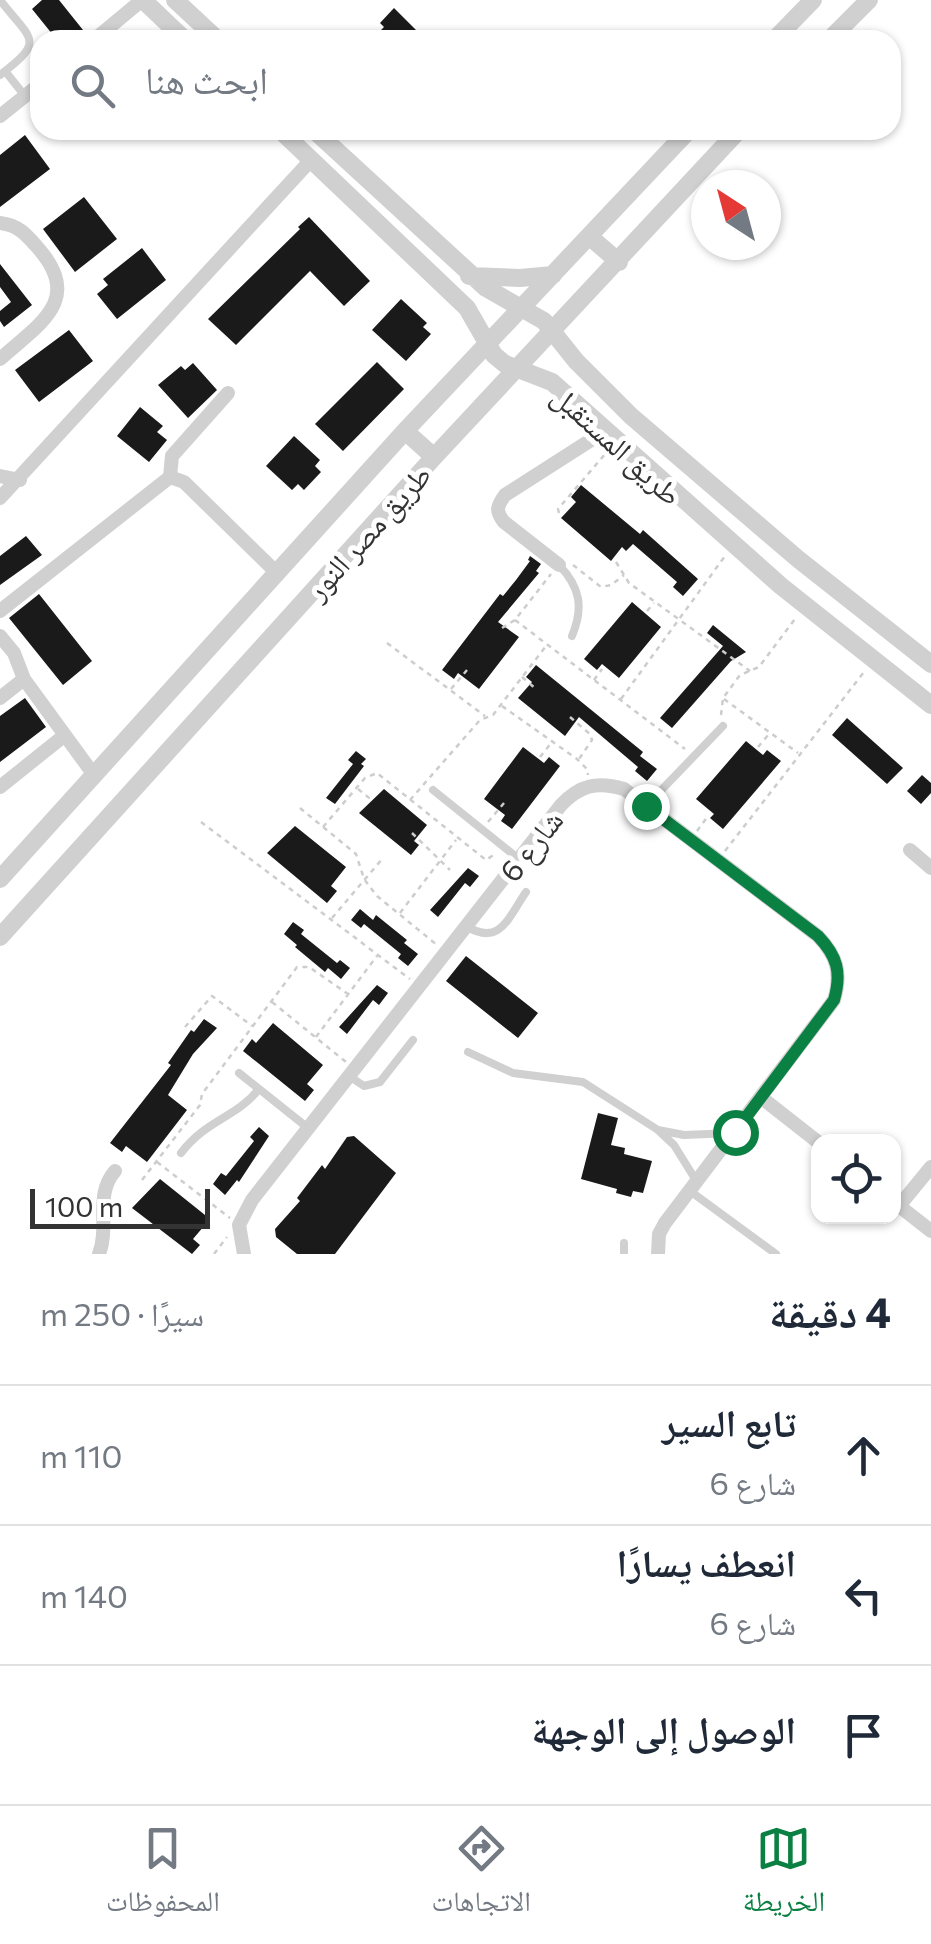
<!DOCTYPE html>
<html lang="ar">
<head>
<meta charset="utf-8">
<style>
	body { margin:0; font-family:Commissioner,"Noto Naskh Arabic",sans-serif; background:#f2f2f3; color:#1f2937; direction:rtl }
	.controls { position:absolute; right:30px; bottom:30px; display:grid; overflow:hidden; border-radius:20px; box-shadow:0 2px 8px #0004 }
	.controls button { width:90px; height:90px; display:grid; place-items:center; padding:0; border:0; border-bottom:2px solid #e0e1e3; background:#fff; color:#1f2937; font:50px sans-serif }
	.compass { position:absolute; left:691px; top:170px; width:90px; height:90px; border-radius:50%; background:#fff; box-shadow:0 2px 8px #0004; rotate:324deg }
	.scale { position:absolute; left:30px; bottom:25px; width:180px; box-sizing:border-box; padding-left:10px; border:5px solid #333; border-top:0; font-size:28px; line-height:35px; white-space:nowrap; color:#333; -webkit-text-stroke:8px #fff; paint-order:stroke }
	.stop { position:absolute; width:30px; height:30px; margin:-22px; border:8px solid #0b8043; border-radius:50%; background:#fff }
	.stop.end { background:#0b8043; border-color:#fff; box-shadow:0 2px 10px #0008 }
	.list { margin:0; padding:0; list-style:none }
	h2 { display:flex; justify-content:space-between; align-items:center; height:130px; margin:0; padding:0 40px; font-size:42px }
	h2 small { font-size:32px; font-weight:400; color:#747a83 }
	.list li { display:grid; grid-template-columns:65px 1fr auto; gap:30px; align-items:center; box-sizing:border-box; height:140px; padding:0 40px; border-top:2px solid #e0e1e3 }
	.list b { display:block; font-size:38px; white-space:nowrap }
	.list p { margin:0; font-size:32px; white-space:nowrap; color:#747a83 }
	.list em { font-size:32px; font-style:normal; color:#747a83 }
	.icon { flex:none; width:55px; height:55px; fill:none; stroke:currentColor; stroke-width:2; stroke-linecap:round; stroke-linejoin:round }
	.map { position:relative; flex:none; width:931px; height:1254px; overflow:hidden; direction:ltr }
	.search { position:absolute; background:#fff; box-shadow:0 2px 8px #0004; left:30px; right:30px; top:30px; height:110px; display:flex; align-items:center; gap:25px; box-sizing:border-box; padding:0 35px; border-radius:30px; color:#747a83; font-size:38px }
	.sheet { height:550px; background:#fff }
	nav { display:flex; justify-content:space-around; align-items:center; box-sizing:border-box; height:140px; border-top:2px solid #e0e1e3; background:#fff; font-size:28px; color:#747a83 }
	nav a { display:grid; justify-items:center; gap:5px }
	nav .on { color:#0b8043 }
	.map>svg:first-child { display:block }
</style>
</head>
<body>
<div class="map">
<svg width="931" height="1254" viewBox="0 0 931 1254">
	<rect width="100%" height="100%" fill="#fff"/>
	<!-- building -->
	<path fill="#1a1a1a" d="M 42,0 L 59,0 L 83,30 L 71,40 L 57,40 L 32,9 Z
		M 394,8 L 416,30 L 406,40 L 383,40 L 377,34 L 384,27 L 380,23 Z
		M 25,135 L 50,169 L 0,207 L 0,155 Z
		M 84,197 L 117,239 L 75,272 L 43,229 Z
		M 309,217 L 370,281 L 344,306 L 310,271 L 236,345 L 208,319 L 300,229 L 298,227 Z
		M 142,248 L 166,280 L 117,319 L 97,294 L 108,285 L 103,279 Z
		M 0,264 L 32,305 L 4,327 L 0,321 L 0,311 L 11,302 L 0,287 Z
		M 401,299 L 427,323 L 423,327 L 431,334 L 406,361 L 372,330 Z
		M 69,330 L 93,361 L 39,402 L 15,370 Z
		M 377,362 L 404,389 L 343,451 L 315,424 Z
		M 193,363 L 217,390 L 188,418 L 158,385 L 181,366 L 185,370 Z
		M 140,407 L 163,426 L 157,432 L 167,440 L 149,462 L 117,436 Z
		M 294,436 L 320,460 L 315,466 L 321,472 L 304,490 L 298,484 L 292,490 L 266,466 Z
		M 581,485 L 640,534 L 643,530 L 698,579 L 683,596 L 673,587 L 677,582 L 633,544 L 626,551 L 622,547 L 611,561 L 561,518 L 576,502 L 571,497 Z
		M 26,536 L 42,555 L 0,585 L 0,556 Z
		M 530,556 L 541,564 L 536,571 L 539,573 L 498,622 L 519,637 L 479,689 L 458,673 L 454,679 L 442,670 L 500,594 L 503,596 L 516,580 L 530,561 L 528,560 Z
		M 39,594 L 92,661 L 63,685 L 9,618 Z
		M 632,602 L 661,627 L 619,678 L 602,664 L 597,670 L 584,659 Z
		M 713,625 L 746,652 L 731,661 L 672,728 L 660,718 L 723,646 L 707,633 Z
		M 536,665 L 643,752 L 640,756 L 657,769 L 647,781 L 635,771 L 638,767 L 579,717 L 565,736 L 518,698 L 532,682 L 526,677 Z
		M 25,698 L 46,727 L 0,762 L 0,716 Z
		M 847,718 L 903,768 L 887,784 L 832,735 Z
		M 746,741 L 763,755 L 767,750 L 781,761 L 723,829 L 710,818 L 714,814 L 696,799 Z
		M 523,747 L 544,763 L 549,757 L 560,766 L 512,829 L 501,821 L 505,815 L 484,799 Z
		M 356,751 L 366,759 L 361,764 L 364,766 L 335,804 L 326,798 L 353,764 L 348,760 Z
		M 922,775 L 931,783 L 931,793 L 921,804 L 907,791 Z
		M 384,789 L 427,825 L 414,841 L 419,845 L 411,855 L 359,813 Z
		M 295,826 L 346,867 L 331,886 L 337,891 L 327,903 L 267,853 Z
		M 468,868 L 479,876 L 470,887 L 465,883 L 438,917 L 430,910 Z
		M 360,909 L 373,920 L 376,915 L 407,940 L 404,943 L 418,954 L 408,966 L 398,958 L 401,954 L 364,924 L 361,928 L 351,920 Z
		M 293,922 L 304,930 L 301,934 L 337,963 L 340,960 L 350,968 L 341,979 L 328,968 L 325,972 L 295,947 L 297,945 L 284,934 Z
		M 466,956 L 538,1013 L 518,1038 L 446,981 Z
		M 377,985 L 388,993 L 379,1005 L 373,1000 L 347,1034 L 339,1027 Z
		M 204,1019 L 217,1028 L 193,1054 L 168,1095 L 187,1110 L 147,1162 L 126,1146 L 122,1152 L 110,1143 L 171,1065 L 168,1063 L 191,1030 L 194,1032 Z
		M 273,1023 L 323,1065 L 307,1084 L 314,1090 L 305,1101 L 243,1051 L 252,1039 L 256,1043 Z
		M 598,1113 L 618,1118 L 611,1145 L 625,1148 L 624,1154 L 652,1161 L 643,1193 L 633,1191 L 631,1197 L 616,1193 L 617,1189 L 581,1179 Z
		M 259,1127 L 269,1136 L 239,1182 L 237,1180 L 225,1195 L 213,1184 L 221,1173 L 226,1176 L 254,1141 L 250,1137 Z
		M 354,1136 L 396,1173 L 335,1254 L 297,1254 L 276,1237 L 275,1229 L 300,1201 L 297,1198 L 322,1165 L 325,1169 L 347,1137 Z
		M 160,1179 L 210,1219 L 193,1239 L 200,1245 L 192,1254 L 132,1208 Z"/>
	<g fill="none" stroke-linecap="round" stroke-linejoin="round">
		<!-- path -->
		<path stroke="#cdcdcd" stroke-width="2.5" stroke-dasharray="5 5" stroke-linecap="butt" d="M 559,513 L 558,509 L 606,453
			M 616,562 L 629,583 L 750,671
			M 573,565 L 601,587 L 611,585 L 624,575
			M 647,611 L 654,603
			M 515,620 L 685,749
			M 502,628 L 515,620 L 551,574
			M 387,643 L 485,716
			M 522,677 L 536,689
			M 594,680 L 602,669
			M 451,689 L 467,670
			M 621,699 L 725,556
			M 724,699 L 798,753
			M 502,706 L 577,759 L 587,769 L 588,775
			M 721,715 L 723,698 L 740,675 L 759,667 L 795,619
			M 570,717 L 590,734 L 592,740 L 579,759
			M 758,747 L 769,734
			M 540,757 L 552,742
			M 358,789 L 373,801
			M 410,800 L 480,720 L 493,715 L 546,646
			M 300,808 L 356,854 L 364,879 L 377,896 L 437,945
			M 201,822 L 410,979
			M 488,822 L 504,803
			M 323,827 L 365,778 L 377,773 L 486,860 L 495,854
			M 697,831 L 708,816
			M 412,833 L 450,870
			M 725,851 L 864,672
			M 400,913 L 456,840
			M 332,918 L 383,858
			M 272,1002 L 346,1062
			M 185,1027 L 212,996 L 252,1026
			M 316,1037 L 377,956
			M 157,1162 L 230,1218
			M 142,1180 L 200,1105 L 202,1094 L 297,967 L 309,967 L 348,994
			M 214,1254 L 227,1237"/>
		<!-- service -->
		<path stroke="#d0d0d0" stroke-width="8" d="M 5,71 L 25,96
			M 0,75 C 46,40 32,41 0,0
			M 559,565 C 580,587 584,607 572,636
			M 433,790 L 519,859
			M 646,806 L 723,726
			M 466,926 C 500,947 508,918 526,892
			M 468,1052 L 513,1073 L 583,1082 L 658,1130 L 674,1145 L 697,1182
			M 239,1073 L 308,1128
			M 349,1076 L 364,1086 L 380,1082 L 413,1040
			M 658,1130 L 684,1135 L 733,1133
			M 181,1153 C 207,1119 236,1118 259,1089
			M 690,1191 L 776,1254
			M 624,1254 L 624,1243"/>
		<!-- minor -->
		<path stroke="#d0d0d0" stroke-width="14" d="M 94,40 L 142,0
			M 0,116 L 40,84
			M 0,223 C 18,225 26,234 38,248 C 84,300 39,324 0,359
			M 0,476 L 20,480
			M 170,477 L 172,456 L 228,393
			M 0,498 L 311,160
			M 559,565 L 504,522 C 495,511 497,506 505,495 L 605,431
			M 0,611 L 170,477 L 184,482 L 277,573
			M 0,636 L 14,653 L 24,679 L 94,775
			M 0,698 L 24,679
			M 0,787 L 65,735
			M 910,850 L 931,868
			M 762,1098 L 818,1142
			M 894,1202 L 931,1231
			M 899,1206 L 931,1167
			M 99,1254 C 110,1225 94,1195 115,1171
			M 244,1254 L 239,1225 L 252,1200 L 561,805 C 580,785 597,781 624,789 L 818,936 C 837,956 842,973 834,1000 L 665,1223 L 659,1234 L 658,1254"/>
		<!-- tertiary -->
		<path stroke="#d0d0d0" stroke-width="18" d="M 143,0 L 185,40
			M 175,0 L 218,40
			M 774,40 L 813,0
			M 829,40 L 869,0
			M 280,130 L 467,308 L 494,355 L 505,364 L 552,382 L 781,586 L 931,705
			M 314,130 L 486,288 L 544,321 L 576,361 L 631,416 L 798,559 L 931,664
			M 590,237 L 619,262
			M 469,276 L 520,278 L 553,275
			M 405,431 L 434,457
			M 0,879 L 405,431 L 689,130
			M 0,937 L 434,457 L 739,130"/>
	</g>
	<g fill="none" stroke-linecap="round" stroke-linejoin="round">
		<!-- route -->
		<path stroke="#0b8043" stroke-width="12" d="M 646,806 L 818,936 C 837,956 842,972 834,1000 L 735,1132"/>
	</g>
	<g text-anchor="middle" dominant-baseline="central" stroke-width="10" stroke-linejoin="round" paint-order="stroke">
		<!-- street labels -->
		<g font-size="30" fill="#333" stroke="#fff">
			<text transform="translate(618 444) rotate(42)">طريق المستقبل</text>
			<text transform="translate(367 531) rotate(-48)">طريق مصر النور</text>
			<text transform="translate(530 845) rotate(-52)">شارع 6</text>
		</g>
	</g>
</svg>
<div class="controls">
<button><svg class="icon" aria-label="locate" viewBox="0 0 24 24"><circle cx="12" cy="12" r="6"/><path d="M12 2v4M12 18v4M2 12h4M18 12h4"/></svg></button>
</div>
<svg class="compass" viewBox="-18 -18 36 36"><path d="M0-13l5 13h-10z" fill="#e53935"/><path d="M0 13l5-13h-10z" fill="#747a83"/></svg>
<div class="scale">100 m</div>
<div class="stop" style="left:735px;top:1132px"></div>
<div class="stop end" style="left:646px;top:806px"></div>
<div class="search"><svg class="icon" aria-label="search" viewBox="0 0 24 24"><circle cx="10" cy="10" r="6"/><path d="M15 15l6 6"/></svg>ابحث هنا</div>
</div>
<section class="sheet">
<h2>4 دقيقة<small>سيرًا · 250 m</small></h2>
<ul class="list">
<li><svg class="icon" aria-label="ahead" viewBox="0 0 24 24"><path d="M12 20V5M6 11l6-6 6 6"/></svg><div><b>تابع السير</b><p>شارع 6</p></div><em>110 m</em></li>
<li><svg class="icon" aria-label="left" viewBox="0 0 24 24"><path d="M17 20v-9H6M10 6l-5 5 5 5"/></svg><div><b>انعطف يسارًا</b><p>شارع 6</p></div><em>140 m</em></li>
<li><svg class="icon" aria-label="arrive" viewBox="0 0 24 24"><path d="M6 21V4h12l-3 4 3 4H6"/></svg><div><b>الوصول إلى الوجهة</b></div></li>
</ul>
</section>
<nav>
<a class="on"><svg class="icon" aria-label="map" viewBox="0 0 24 24"><path d="M3 6l6-2 6 2 6-2v14l-6 2-6-2-6 2zM9 4v14M15 6v14"/></svg>الخريطة</a>
<a><svg class="icon" aria-label="directions" viewBox="0 0 24 24"><path d="M12 3l9 9-9 9-9-9zM9 14v-3h6M13 9l2 2-2 2"/></svg>الاتجاهات</a>
<a><svg class="icon" aria-label="saved" viewBox="0 0 24 24"><path d="M7 4h10v16l-5-4-5 4z"/></svg>المحفوظات</a>
</nav>
</body>
</html>
